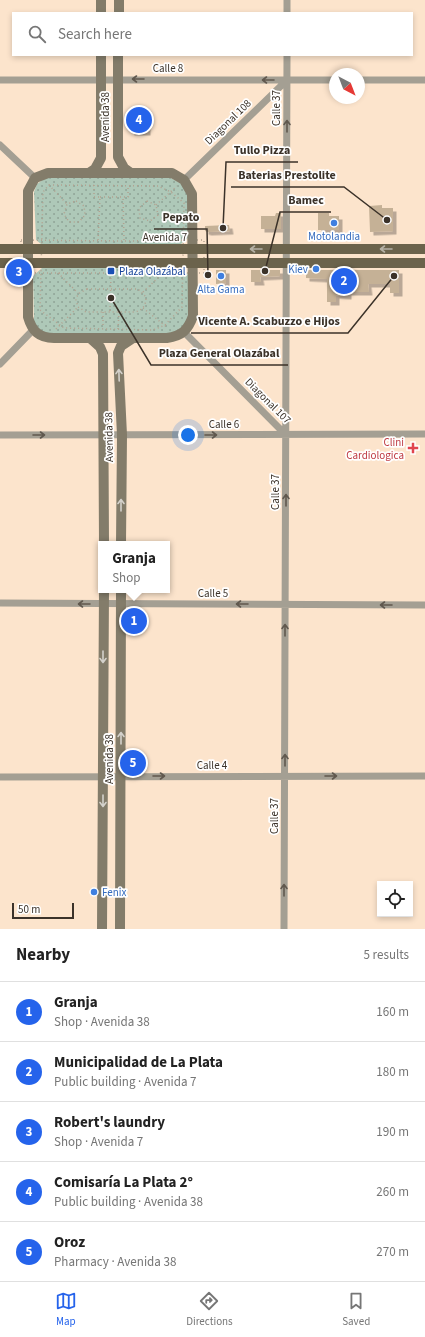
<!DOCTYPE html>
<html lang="en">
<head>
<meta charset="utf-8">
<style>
	body { margin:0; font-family:"Source Sans 3",sans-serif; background:#f6f6f6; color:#222 }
	.controls { position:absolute; right:12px; bottom:12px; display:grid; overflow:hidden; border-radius:0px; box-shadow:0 2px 6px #0003 }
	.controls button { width:36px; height:36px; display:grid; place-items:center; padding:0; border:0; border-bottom:1px solid #e0e0e0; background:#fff; color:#222; font:20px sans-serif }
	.compass { position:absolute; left:329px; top:68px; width:36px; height:36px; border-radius:50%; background:#fff; box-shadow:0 2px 6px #0003; rotate:138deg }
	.scale { position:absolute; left:12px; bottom:10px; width:62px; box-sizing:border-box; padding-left:4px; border:2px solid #3b3229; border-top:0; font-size:11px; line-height:14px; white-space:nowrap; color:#3b3229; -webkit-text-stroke:3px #fff; paint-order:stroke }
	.you { position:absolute; left:188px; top:435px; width:14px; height:14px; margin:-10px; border:3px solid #fff; border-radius:50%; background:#1a73e8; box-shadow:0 0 0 6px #1a73e833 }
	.badge { display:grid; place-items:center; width:26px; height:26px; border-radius:50%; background:#2563eb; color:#fff; font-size:13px; font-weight:700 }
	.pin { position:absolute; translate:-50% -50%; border:2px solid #fff; box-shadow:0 1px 4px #0006 }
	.popup { position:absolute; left:98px; top:541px; width:72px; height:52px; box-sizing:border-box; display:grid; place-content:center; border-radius:0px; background:#fff; filter:drop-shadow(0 1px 3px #0005); font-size:13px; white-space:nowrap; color:#767676 }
	.popup b { font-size:15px; color:#222 }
	.popup::after { content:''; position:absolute; left:50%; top:100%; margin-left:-8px; border:8px solid transparent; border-top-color:#fff }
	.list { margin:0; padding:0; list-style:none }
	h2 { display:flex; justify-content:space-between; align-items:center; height:52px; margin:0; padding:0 16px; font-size:17px }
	h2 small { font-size:13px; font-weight:400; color:#767676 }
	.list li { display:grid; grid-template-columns:26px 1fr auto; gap:12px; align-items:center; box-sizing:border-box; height:60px; padding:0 16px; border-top:1px solid #e0e0e0 }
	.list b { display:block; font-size:15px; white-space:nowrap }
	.list p { margin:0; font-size:13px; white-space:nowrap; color:#767676 }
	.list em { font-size:13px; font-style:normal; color:#767676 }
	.icon { flex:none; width:22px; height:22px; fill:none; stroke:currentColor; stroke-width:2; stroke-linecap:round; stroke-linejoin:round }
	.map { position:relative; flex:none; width:425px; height:929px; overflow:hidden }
	.search { position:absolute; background:#fff; box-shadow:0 2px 6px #0003; left:12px; right:12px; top:12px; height:44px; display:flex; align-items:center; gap:10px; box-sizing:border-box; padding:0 14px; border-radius:0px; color:#767676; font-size:15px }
	.sheet { height:352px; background:#fff }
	nav { display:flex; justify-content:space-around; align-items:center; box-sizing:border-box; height:56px; border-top:1px solid #e0e0e0; background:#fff; font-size:11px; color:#767676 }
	nav a { display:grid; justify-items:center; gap:2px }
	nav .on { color:#2563eb }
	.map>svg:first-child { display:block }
</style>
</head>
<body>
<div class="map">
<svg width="425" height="929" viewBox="0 0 425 929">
	<defs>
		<pattern id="green-dots" width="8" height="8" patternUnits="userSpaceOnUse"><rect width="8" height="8" fill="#aec8b8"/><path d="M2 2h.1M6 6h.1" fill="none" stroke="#8fa396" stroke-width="1.8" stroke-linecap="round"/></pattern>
		<filter id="shadow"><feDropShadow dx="3.5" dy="3.5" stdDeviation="0" flood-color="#0004"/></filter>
	</defs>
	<rect width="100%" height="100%" fill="#fce4cc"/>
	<!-- green -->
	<path fill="url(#green-dots)" d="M 45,178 L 171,178 L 182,184 L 190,196 L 190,236 L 181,244 L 41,244 L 36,240 L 34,192 L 37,184 Z
		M 42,268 L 181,268 L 189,276 L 190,319 L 174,335 L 48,335 L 39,331 L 34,322 L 33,276 Z"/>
	<!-- building -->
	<path fill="#c5b196" filter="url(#shadow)" d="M 132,108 L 148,108 L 147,132 L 131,132 Z
		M 382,205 L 382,208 L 393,208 L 393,231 L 370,232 L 369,206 Z
		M 276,213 L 281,213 L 281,229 L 261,229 L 261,216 L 275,216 Z
		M 318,213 L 329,213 L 329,216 L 339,216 L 339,230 L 318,230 Z
		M 229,225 L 230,231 L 208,232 L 205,231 L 205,226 Z
		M 216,270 L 226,270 L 226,283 L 216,284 Z
		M 251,270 L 280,270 L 280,276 L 260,277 L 261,282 L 251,282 Z
		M 306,270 L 399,270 L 399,293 L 390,293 L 390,284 L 368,284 L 369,292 L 348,292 L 348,296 L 336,295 L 336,302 L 327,302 L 327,279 L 306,278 Z"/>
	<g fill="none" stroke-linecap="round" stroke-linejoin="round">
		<!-- path -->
		<path stroke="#b3a18f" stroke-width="1.5" stroke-dasharray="1 3" stroke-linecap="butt" d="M 49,185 L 158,186 L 171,192 L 184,203 L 182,307 L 165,325 L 153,330 L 64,328 L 40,310 L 43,192 Z
			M 49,185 L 67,204
			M 94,185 L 94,197 L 100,197 L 98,241
			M 100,197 L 123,197
			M 76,201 L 84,206 L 85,215 L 79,222 L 69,222 L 64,214 L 67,204 Z
			M 147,201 L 156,205 L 158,215 L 150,221 L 140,218 L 139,208 Z
			M 156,205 L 177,186
			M 21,240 L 124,241 L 204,240 L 204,273 L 19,273 Z
			M 124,240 L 123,197 L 128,197 L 128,185
			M 58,273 L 78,293
			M 87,289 L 138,289 L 146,297 C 146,305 143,310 135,312 L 86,312 L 78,307 L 76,300 L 78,294 Z
			M 143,292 L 163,273
			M 143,308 L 168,328
			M 110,311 L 111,273
			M 103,312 L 103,328
			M 56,329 L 78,307
			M 118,329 L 119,312"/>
		<!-- street -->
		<path stroke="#a49f93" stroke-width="7" d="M 287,13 L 287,0
			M 0,80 L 335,80
			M 359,80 L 425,80
			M 0,145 L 35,178
			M 184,180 L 287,80
			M 184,332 L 286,435
			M 0,364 L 33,330
			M 0,435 L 425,434
			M 0,603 L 425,605
			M 0,777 L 425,776
			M 284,929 L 287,55"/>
		<!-- secondary -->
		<path stroke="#837c6a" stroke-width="10" d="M 101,13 L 101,0
			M 119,13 L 119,0
			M 118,55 L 118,157 L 124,168 L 131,173
			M 48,173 L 172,173 L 184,180 L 192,194 L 193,316 C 188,330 182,336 167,338 L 54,338 C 39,338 32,331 28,317 L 28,191 L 35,178 Z
			M 89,173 L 95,169 L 101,158 L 101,55
			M 90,338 L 100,347 L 103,354 L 104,544
			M 121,544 L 122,435 L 118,353 L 121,346 L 133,338
			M 102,929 L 104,590
			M 120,929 L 121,590"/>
		<!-- primary -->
		<path stroke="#6b634c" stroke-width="10" d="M 0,249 L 425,249
			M 0,263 L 425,263"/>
	</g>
	<!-- one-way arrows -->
	<defs><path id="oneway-shaft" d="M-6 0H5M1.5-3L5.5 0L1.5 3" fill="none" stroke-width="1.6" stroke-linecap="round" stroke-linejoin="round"/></defs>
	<g stroke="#60584e">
		<use href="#oneway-shaft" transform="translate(138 79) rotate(-180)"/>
		<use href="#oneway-shaft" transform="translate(268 80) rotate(-180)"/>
		<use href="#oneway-shaft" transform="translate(287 126) rotate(-90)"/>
		<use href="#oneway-shaft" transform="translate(39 435)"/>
		<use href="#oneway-shaft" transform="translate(211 435)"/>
		<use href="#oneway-shaft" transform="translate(286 500) rotate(-90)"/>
		<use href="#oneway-shaft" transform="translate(84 604) rotate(-180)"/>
		<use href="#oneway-shaft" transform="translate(242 604) rotate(-180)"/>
		<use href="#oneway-shaft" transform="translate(386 605) rotate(-180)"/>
		<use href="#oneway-shaft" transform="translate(285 630) rotate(-90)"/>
		<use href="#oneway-shaft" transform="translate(285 760) rotate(-90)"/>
		<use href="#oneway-shaft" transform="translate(159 776)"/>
		<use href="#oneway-shaft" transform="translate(331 776)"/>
		<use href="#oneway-shaft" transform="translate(284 890) rotate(-90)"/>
	</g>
	<g stroke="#b5b1a6">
		<use href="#oneway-shaft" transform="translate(256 249) rotate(180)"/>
		<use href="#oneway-shaft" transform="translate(386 249) rotate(-180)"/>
	</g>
	<g stroke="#d4d1cb">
		<use href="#oneway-shaft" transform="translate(119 375) rotate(-92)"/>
		<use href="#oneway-shaft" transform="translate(121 505) rotate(-90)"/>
		<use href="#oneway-shaft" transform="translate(103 657) rotate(90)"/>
		<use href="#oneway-shaft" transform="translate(121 738) rotate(-90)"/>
		<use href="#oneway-shaft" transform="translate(103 801) rotate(90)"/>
	</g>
	<!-- markers -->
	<g fill="#3f7fe0" stroke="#fff" stroke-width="1.5">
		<circle cx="334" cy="223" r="4"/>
		<circle cx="316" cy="269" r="4"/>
		<circle cx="221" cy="276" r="4"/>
		<circle cx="94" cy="892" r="4"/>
	</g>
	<rect fill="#1a4fb4" stroke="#fff" stroke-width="1.5" x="107" y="267" width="8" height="8" rx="2"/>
	<path fill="#e0444e" stroke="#fff" stroke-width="1.5" d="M411 442h4v4h4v4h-4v4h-4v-4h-4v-4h4z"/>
	<g text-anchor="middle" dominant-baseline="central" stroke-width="3.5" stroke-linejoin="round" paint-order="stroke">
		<!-- street labels -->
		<g font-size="11" fill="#3b3229" stroke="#fff">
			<text x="168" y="68">Calle 8</text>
			<text transform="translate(276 108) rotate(-90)">Calle 37</text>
			<text transform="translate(105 117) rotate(-90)">Avenida 38</text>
			<text transform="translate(228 122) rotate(-44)">Diagonal 108</text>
			<text x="165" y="237">Avenida 7</text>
			<text transform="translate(268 401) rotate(45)">Diagonal 107</text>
			<text x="224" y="424">Calle 6</text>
			<text transform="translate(109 437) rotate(-91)">Avenida 38</text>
			<text transform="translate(275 492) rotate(-90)">Calle 37</text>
			<text x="213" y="593">Calle 5</text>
			<text transform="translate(109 759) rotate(-90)">Avenida 38</text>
			<text x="212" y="765">Calle 4</text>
			<text transform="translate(274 816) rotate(-90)">Calle 37</text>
		</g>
		<!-- shop labels -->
		<g font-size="11" fill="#366cbe" stroke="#fff">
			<text x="334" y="236">Motolandia</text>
			<text x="308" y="269" text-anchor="end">Kiev</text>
			<text x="221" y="289">Alta Gama</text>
			<text x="102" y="892" text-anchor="start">Fenix</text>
		</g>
		<!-- transit labels -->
		<g font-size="11" fill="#164399" stroke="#fff" text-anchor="start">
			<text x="119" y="271">Plaza Olazábal</text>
		</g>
		<!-- health labels -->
		<g font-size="11" fill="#be3a42" stroke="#fff" text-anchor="end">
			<text x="404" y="442">Clini<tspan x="404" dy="13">Cardiologica</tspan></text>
		</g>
	</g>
	<!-- callouts -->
	<path fill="none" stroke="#3b3229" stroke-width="1.5" d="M223 228L226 162H298M387 220L344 187H231M265 271L280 212H331M208 275L207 229H154M394 276L348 333H191M111 298L151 365H288"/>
	<g fill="#3b3229" stroke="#fff" stroke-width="1.5">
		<circle cx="223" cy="228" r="4"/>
		<circle cx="387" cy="220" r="4"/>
		<circle cx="265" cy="271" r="4"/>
		<circle cx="208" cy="275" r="4"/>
		<circle cx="394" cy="276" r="4"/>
		<circle cx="111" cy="298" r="4"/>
	</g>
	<g font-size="12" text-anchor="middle" font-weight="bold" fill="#3b3229" stroke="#fff" stroke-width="3.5" stroke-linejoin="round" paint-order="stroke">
		<text x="262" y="154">Tullo Pizza</text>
		<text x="287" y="179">Baterias Prestolite</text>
		<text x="306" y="204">Bamec</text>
		<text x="181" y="221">Pepato</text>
		<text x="269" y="325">Vicente A. Scabuzzo e Hijos</text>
		<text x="219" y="357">Plaza General Olazábal</text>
	</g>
</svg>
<div class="controls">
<button><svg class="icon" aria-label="locate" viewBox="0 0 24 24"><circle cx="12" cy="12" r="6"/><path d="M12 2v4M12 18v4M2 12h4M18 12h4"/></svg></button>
</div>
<svg class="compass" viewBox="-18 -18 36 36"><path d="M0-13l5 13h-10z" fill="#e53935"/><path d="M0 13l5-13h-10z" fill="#767676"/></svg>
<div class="scale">50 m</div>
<div class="you"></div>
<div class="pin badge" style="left:134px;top:621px">1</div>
<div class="popup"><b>Granja</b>Shop</div>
<div class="pin badge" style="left:344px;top:281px">2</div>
<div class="pin badge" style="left:19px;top:272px">3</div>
<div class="pin badge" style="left:139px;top:120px">4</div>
<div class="pin badge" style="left:133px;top:763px">5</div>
<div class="search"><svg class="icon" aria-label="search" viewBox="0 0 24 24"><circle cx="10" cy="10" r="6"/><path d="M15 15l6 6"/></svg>Search here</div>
</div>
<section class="sheet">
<h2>Nearby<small>5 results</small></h2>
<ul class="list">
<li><span class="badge">1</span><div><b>Granja</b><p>Shop · Avenida 38</p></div><em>160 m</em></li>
<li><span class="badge">2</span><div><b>Municipalidad de La Plata</b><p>Public building · Avenida 7</p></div><em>180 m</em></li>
<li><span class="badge">3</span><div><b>Robert's laundry</b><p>Shop · Avenida 7</p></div><em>190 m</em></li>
<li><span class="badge">4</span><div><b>Comisaría La Plata 2°</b><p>Public building · Avenida 38</p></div><em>260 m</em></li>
<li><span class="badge">5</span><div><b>Oroz</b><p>Pharmacy · Avenida 38</p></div><em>270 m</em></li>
</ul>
</section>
<nav>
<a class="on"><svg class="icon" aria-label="map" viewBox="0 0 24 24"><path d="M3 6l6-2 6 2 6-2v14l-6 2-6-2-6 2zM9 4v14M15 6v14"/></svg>Map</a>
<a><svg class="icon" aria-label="directions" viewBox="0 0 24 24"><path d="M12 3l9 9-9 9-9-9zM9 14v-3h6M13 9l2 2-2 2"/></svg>Directions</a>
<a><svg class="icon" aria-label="saved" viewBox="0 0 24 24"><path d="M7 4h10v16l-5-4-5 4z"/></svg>Saved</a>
</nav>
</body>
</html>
